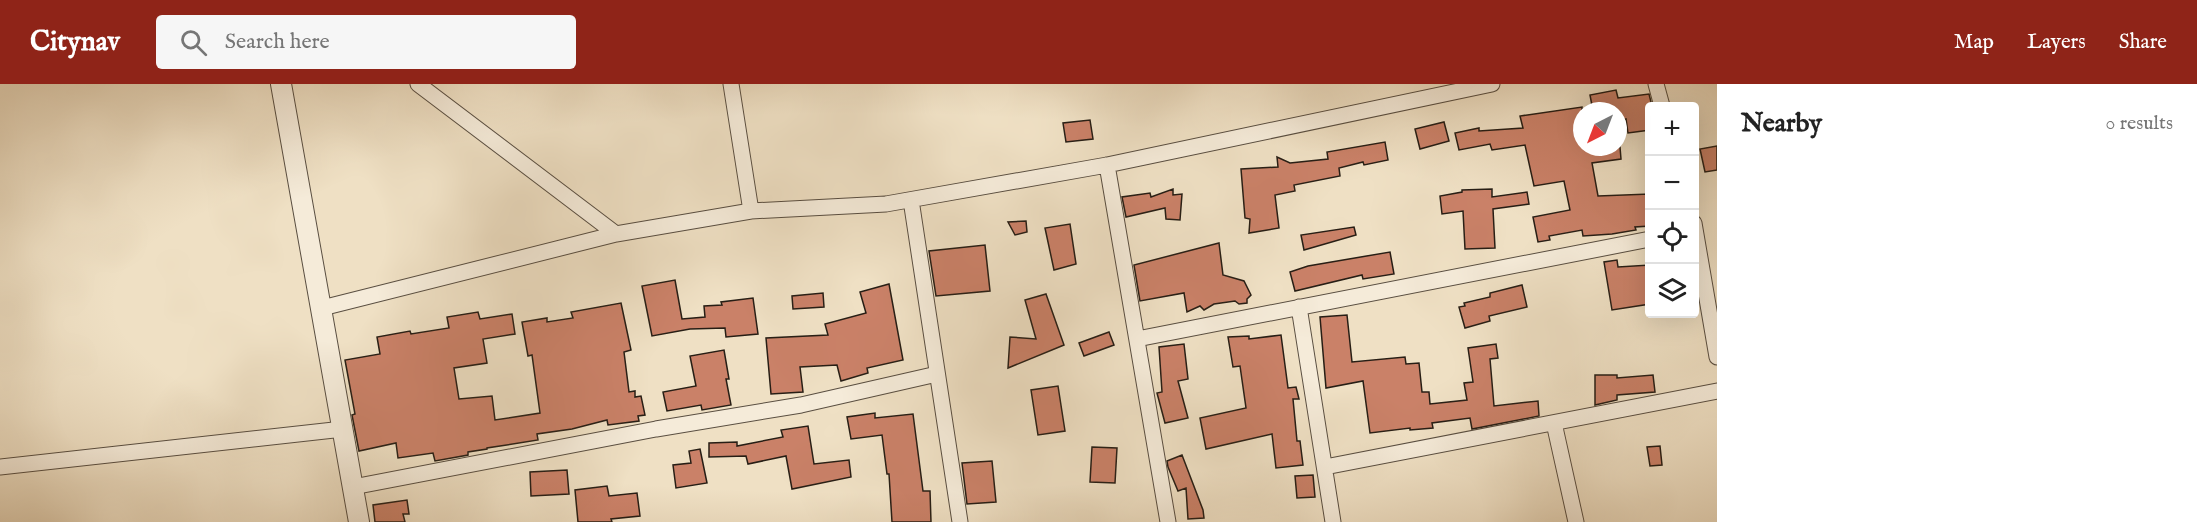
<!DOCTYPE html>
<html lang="en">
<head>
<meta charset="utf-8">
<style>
	body { margin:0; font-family:"IM FELL English",serif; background:#f6f6f6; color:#222 }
	.controls { position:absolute; right:18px; top:18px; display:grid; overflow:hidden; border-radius:6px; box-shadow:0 6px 24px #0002 }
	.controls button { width:54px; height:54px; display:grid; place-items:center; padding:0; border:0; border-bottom:2px solid #e0e0e0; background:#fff; color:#222; font:30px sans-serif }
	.compass { position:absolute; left:1573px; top:18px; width:54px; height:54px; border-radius:50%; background:#fff; box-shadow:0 6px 24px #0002; rotate:222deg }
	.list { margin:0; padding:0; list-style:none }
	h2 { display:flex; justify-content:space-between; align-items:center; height:78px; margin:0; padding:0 24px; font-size:26px }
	h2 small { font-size:20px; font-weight:400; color:#767676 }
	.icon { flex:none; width:33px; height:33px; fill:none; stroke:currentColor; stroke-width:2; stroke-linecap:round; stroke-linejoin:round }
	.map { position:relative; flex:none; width:1717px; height:438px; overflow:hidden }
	header { display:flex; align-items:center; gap:36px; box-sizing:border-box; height:84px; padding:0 30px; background:#8f2418; color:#fff }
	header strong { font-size:28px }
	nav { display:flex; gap:33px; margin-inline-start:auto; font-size:21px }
	.search { width:420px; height:54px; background:#f6f6f6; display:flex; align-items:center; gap:15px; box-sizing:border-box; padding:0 21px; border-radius:6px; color:#767676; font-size:22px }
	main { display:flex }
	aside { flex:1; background:#fff }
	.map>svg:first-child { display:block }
</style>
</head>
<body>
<header>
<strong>Citynav</strong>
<div class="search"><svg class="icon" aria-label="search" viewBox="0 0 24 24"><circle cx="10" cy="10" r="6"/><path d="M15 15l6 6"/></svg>Search here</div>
<nav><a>Map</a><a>Layers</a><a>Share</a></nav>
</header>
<main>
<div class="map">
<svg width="1717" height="438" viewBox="0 0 1717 438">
	<rect width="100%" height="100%" fill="#efe0c4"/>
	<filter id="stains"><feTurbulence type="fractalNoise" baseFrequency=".00333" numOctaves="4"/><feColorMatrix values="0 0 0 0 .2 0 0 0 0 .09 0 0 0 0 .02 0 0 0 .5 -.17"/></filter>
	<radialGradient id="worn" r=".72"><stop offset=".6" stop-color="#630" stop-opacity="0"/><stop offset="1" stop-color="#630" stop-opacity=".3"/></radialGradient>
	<!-- building -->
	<path fill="#ca8168" stroke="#271e15" stroke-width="1.5" d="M 1616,6 L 1618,14 L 1649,10 L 1652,22 L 1650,22 L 1650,46 L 1628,49 L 1626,35 L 1618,37 L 1618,27 L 1593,27 L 1590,11 Z
		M 1582,23 L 1582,63 L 1620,63 L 1621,75 L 1592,79 L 1598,112 L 1650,110 L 1650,142 L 1635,143 L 1636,146 L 1612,150 L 1583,152 L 1582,146 L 1549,152 L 1550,156 L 1538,158 L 1533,133 L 1570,126 L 1564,97 L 1534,102 L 1525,61 L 1492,66 L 1490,60 L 1459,66 L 1455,49 L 1479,44 L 1479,47 L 1523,44 L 1520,32 Z
		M 1090,36 L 1093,55 L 1066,58 L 1063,39 Z
		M 1444,38 L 1449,57 L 1420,65 L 1415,45 Z
		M 1385,58 L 1388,76 L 1364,81 L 1363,78 L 1339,84 L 1340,92 L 1294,101 L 1295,107 L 1275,111 L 1279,144 L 1249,149 L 1250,135 L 1245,134 L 1241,85 L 1278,83 L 1277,73 L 1290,79 L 1328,75 L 1327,68 Z
		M 1717,62 L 1717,86 L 1705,88 L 1700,65 Z
		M 1173,105 L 1173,111 L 1182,110 L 1180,136 L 1166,135 L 1165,124 L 1126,133 L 1122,113 L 1150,109 L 1151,113 Z
		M 1492,105 L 1492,113 L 1527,108 L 1529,120 L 1493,125 L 1495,164 L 1465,165 L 1463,127 L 1442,130 L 1440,112 L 1462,108 L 1462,106 Z
		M 1026,137 L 1027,148 L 1015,151 L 1008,138 Z
		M 1070,140 L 1076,180 L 1054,186 L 1045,144 Z
		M 1354,143 L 1356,151 L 1304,166 L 1301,151 Z
		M 1219,159 L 1223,191 L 1244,197 L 1251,211 L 1247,215 L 1247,219 L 1239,220 L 1235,217 L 1214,220 L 1204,226 L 1200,222 L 1187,228 L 1184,209 L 1140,217 L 1134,181 Z
		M 985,161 L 990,207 L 936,212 L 929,167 Z
		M 1390,168 L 1394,190 L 1363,195 L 1362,191 L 1295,207 L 1290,188 L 1308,182 Z
		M 1617,176 L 1618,183 L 1650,181 L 1650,220 L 1612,226 L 1604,178 Z
		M 675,196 L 682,235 L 705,233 L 704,222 L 722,221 L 721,218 L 753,214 L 758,250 L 726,253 L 725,244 L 690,245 L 652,252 L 642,202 Z
		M 889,200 L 903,276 L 867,284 L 868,289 L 841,297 L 837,281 L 800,283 L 803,308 L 771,310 L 766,254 L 828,251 L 825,240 L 866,229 L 860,208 Z
		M 1522,201 L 1527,223 L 1489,232 L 1490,237 L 1465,244 L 1459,223 L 1465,222 L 1464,219 L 1490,213 L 1490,209 Z
		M 823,209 L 824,223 L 793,225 L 792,212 Z
		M 1046,210 L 1064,261 L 1008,284 L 1010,253 L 1036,255 L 1025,216 Z
		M 621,219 L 631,266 L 624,268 L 629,308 L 635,307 L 635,313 L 641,312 L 645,331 L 638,332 L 639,337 L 608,341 L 607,336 L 572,345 L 537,350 L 538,356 L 487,364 L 487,365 L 468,368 L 468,371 L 435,377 L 433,369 L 398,374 L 396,359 L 359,367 L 352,331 L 355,330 L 345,276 L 380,270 L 377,253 L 410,247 L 411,250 L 449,244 L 447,233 L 478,228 L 480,235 L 512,230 L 515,250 L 483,255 L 487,279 L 454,284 L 459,315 L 492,312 L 495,336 L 540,329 L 532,271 L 528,272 L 522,238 L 547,234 L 547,238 L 573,234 L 571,228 Z
		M 1347,231 L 1352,278 L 1405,273 L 1406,280 L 1419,279 L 1422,308 L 1429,308 L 1430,320 L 1467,316 L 1464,299 L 1473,298 L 1468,264 L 1496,260 L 1498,274 L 1490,275 L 1494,322 L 1538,317 L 1539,332 L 1472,345 L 1470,334 L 1432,339 L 1433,344 L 1410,346 L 1410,344 L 1370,349 L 1363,297 L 1326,304 L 1320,233 Z
		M 1109,248 L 1114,261 L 1084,272 L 1079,259 Z
		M 1281,251 L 1288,304 L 1296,303 L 1299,315 L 1293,315 L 1297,357 L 1300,357 L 1303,381 L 1276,384 L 1272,350 L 1206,365 L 1200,334 L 1246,324 L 1240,282 L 1233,283 L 1228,253 L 1249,252 L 1249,255 Z
		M 1184,260 L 1188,295 L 1178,297 L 1188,334 L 1165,339 L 1157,309 L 1162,308 L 1159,263 Z
		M 724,266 L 729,295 L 726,295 L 731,321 L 702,326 L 701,321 L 667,327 L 663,308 L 696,302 L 690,272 Z
		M 1595,291 L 1617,291 L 1617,294 L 1653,291 L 1655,308 L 1617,311 L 1617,316 L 1595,321 Z
		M 1058,302 L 1065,347 L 1038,351 L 1031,306 Z
		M 875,329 L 875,334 L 913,330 L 923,407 L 930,407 L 931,438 L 892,438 L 889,390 L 887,390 L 882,351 L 851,355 L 847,333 Z
		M 808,342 L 814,380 L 849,376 L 851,393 L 792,405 L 786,372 L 748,380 L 746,372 L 709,373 L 709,359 L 737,358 L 737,362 L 783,353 L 781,346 Z
		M 1660,362 L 1662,381 L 1650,382 L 1647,363 Z
		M 1092,363 L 1117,364 L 1115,399 L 1090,398 Z
		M 700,365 L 707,399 L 676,404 L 673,381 L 691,379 L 689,367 Z
		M 1182,371 L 1203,426 L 1204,434 L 1188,435 L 1186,404 L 1178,407 L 1168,383 L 1167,377 Z
		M 992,377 L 996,418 L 967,420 L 962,379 Z
		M 567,386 L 569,410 L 531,412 L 530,388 Z
		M 1313,391 L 1315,413 L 1297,414 L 1295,392 Z
		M 607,402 L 609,412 L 637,409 L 640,432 L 611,435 L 612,438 L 578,438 L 575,406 Z
		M 407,416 L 409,430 L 403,430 L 405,438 L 375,438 L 373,421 Z"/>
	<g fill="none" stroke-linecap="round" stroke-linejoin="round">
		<!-- minor casing -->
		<g stroke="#594e41" stroke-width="17">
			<path id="minor" d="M 418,0 L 616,150
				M 731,0 L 751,127
				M 1656,0 L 1662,22
				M 1107,81 L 1168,438
				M 911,116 L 960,438
				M 1694,139 L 1717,273
				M 1299,223 L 1333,438
				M 322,224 L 616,150 L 751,127 L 886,120 L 1107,81 L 1492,0
				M 1137,255 L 1650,155
				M 1554,339 L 1576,438
				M 0,383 L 343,345
				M 1325,383 L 1717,307
				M 353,403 L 656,345 L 801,321 L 937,290"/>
		</g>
		<!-- tertiary casing -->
		<g stroke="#594e41" stroke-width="22">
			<path id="tertiary" d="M 281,0 L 359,438"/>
		</g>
		<!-- minor -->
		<use href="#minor" stroke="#f5ebd9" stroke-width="15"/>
		<!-- tertiary -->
		<use href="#tertiary" stroke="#f5ebd9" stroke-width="20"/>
	</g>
	<rect width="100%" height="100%" filter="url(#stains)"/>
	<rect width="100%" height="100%" fill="url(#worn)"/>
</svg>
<div class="controls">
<button>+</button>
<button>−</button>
<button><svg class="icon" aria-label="locate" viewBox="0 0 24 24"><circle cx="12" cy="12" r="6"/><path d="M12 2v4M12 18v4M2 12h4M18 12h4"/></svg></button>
<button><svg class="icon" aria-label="layers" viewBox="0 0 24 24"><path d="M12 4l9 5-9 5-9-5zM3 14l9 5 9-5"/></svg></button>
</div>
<svg class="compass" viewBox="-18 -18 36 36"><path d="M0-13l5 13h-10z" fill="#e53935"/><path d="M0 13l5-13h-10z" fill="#767676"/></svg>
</div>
<aside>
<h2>Nearby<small>0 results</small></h2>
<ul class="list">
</ul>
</aside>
</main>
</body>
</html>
